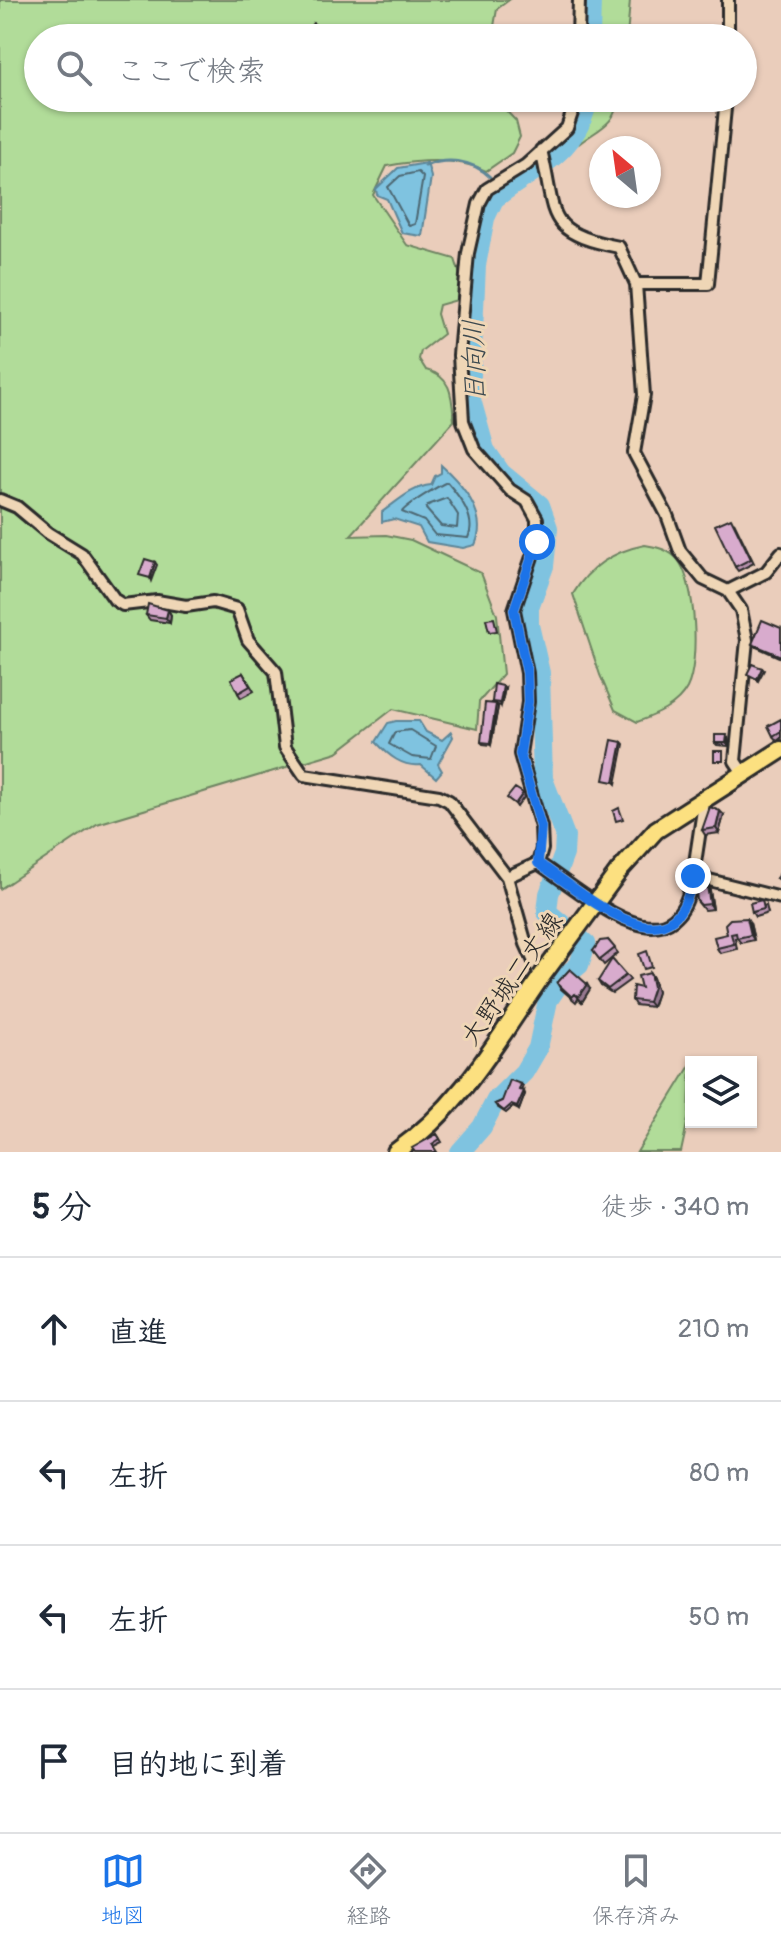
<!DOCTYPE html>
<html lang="ja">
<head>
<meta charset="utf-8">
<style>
	body { margin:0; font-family:Pangolin,"Klee One",sans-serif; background:#f2f2f3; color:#1f2937 }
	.controls { position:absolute; right:24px; bottom:24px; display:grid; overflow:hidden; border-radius:0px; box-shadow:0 2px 6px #0004 }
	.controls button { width:72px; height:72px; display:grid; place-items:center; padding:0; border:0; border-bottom:2px solid #e0e1e3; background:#fff; color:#1f2937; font:40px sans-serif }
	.compass { position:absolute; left:589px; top:136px; width:72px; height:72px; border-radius:50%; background:#fff; box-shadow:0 2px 6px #0004; rotate:331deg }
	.stop { position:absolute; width:24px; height:24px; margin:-18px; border:6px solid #1a73e8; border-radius:50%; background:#fff }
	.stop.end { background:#1a73e8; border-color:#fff; box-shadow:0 2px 8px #0008 }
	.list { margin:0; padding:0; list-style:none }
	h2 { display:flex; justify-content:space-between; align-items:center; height:104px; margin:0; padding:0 32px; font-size:34px }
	h2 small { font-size:26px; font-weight:400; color:#747a83 }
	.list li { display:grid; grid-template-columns:52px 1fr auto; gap:24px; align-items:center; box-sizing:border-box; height:144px; padding:0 32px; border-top:2px solid #e0e1e3 }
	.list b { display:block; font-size:30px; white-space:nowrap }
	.list em { font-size:26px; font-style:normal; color:#747a83 }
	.icon { flex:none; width:44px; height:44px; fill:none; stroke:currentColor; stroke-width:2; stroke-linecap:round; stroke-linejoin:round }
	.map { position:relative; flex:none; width:781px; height:1152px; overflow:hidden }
	.search { position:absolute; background:#fff; box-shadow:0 2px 6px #0004; left:24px; right:24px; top:24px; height:88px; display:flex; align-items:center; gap:20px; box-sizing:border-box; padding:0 28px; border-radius:44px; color:#747a83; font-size:30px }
	.sheet { height:680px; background:#fff }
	nav { display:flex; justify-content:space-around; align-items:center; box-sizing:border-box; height:112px; border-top:2px solid #e0e1e3; background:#fff; font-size:22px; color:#747a83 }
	nav a { display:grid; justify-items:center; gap:4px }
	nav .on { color:#1a73e8 }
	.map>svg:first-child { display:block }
</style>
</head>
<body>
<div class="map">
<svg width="781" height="1152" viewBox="0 0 781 1152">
	<rect width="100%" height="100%" fill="#eacdbb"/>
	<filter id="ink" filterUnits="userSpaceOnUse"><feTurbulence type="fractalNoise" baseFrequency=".0125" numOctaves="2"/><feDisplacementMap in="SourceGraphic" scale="16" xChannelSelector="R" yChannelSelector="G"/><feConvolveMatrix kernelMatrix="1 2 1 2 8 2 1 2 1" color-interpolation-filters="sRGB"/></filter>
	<g filter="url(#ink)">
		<!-- green -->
		<path fill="#b1dc99" stroke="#6e8462" stroke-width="2" d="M 0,0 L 509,0 L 497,9 L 492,38 L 38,38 L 38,98 L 494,98 L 516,121 L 520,137 L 512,153 L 486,171 C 457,157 419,160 387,166 L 373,195 L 407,245 L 455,259 L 462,281 L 457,300 L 439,305 L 437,314 L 443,334 L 421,351 L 419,359 L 426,370 C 452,376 452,397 454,421 L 350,536 L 386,535 L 411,540 L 481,573 L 497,615 L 503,674 L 479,702 L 477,729 L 393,709 L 337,752 L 97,824 L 0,889 Z
			M 593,0 L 630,0 L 627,38 L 592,38 Z
			M 591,98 L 616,98 C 619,123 598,129 580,143 Z
			M 645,545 C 658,547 670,550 678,560 C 696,583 700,663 687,688 C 677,707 656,715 637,722 L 615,710 L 600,675 L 573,594 C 589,567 614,551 645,545 Z
			M 691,1064 L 689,1115 L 681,1152 L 637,1152 Z"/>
		<!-- water -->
		<path fill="#7fc3e0" stroke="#5d8698" stroke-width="2" d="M 427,163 L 431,177 L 422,236 L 402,233 L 387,199 L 377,195 L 376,189 L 398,168 Z
			M 441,465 C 462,484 489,515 475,545 L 463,548 L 427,542 L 419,527 L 394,519 L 382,522 L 382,512 C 399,500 412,487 431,485 L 435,476 L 441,473 Z
			M 396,721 L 419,721 L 426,732 L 442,740 L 451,732 L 453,737 L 438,764 L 442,771 L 436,778 L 421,765 C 402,767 389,756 376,742 L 388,723 Z"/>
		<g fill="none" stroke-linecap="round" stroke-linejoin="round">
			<!-- shore -->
			<path stroke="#4d6873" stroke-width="2" d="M 418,172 L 423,177 L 415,224 L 409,226 L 388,187 L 400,176 Z
				M 447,482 C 460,497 477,519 468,538 L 435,535 L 424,521 L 402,512 C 405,506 440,485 447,482 Z
				M 447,498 L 458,515 L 457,528 L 441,526 L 426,509 L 428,505 Z
				M 410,730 L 436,746 L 431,759 L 412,757 L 389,744 L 395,732 Z"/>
			<!-- stream -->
			<path stroke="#5d8698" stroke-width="3" d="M 425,166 C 447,157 473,160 490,177"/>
			<!-- river -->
			<path stroke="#7fc3e0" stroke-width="20" d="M 590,38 L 591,0
				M 460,1152 L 482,1127 L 496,1100 L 524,1072 L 538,1048 L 548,1000 L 563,978 L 579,965 L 586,944 L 547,912 L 549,894 L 564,854 L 565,836 L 543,779 L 540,673 L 529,625 L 529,607 L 544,566 L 548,528 L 540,505 L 501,473 L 485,450 L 470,396 L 476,265 L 485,218 L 494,199 C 533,168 579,153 588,98"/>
			<!-- minor casing -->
			<g stroke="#2b2b2b" stroke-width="16">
				<path id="minor" d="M 578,38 L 579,0
					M 728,38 L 728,0
					M 541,150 C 557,215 542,232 619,247 L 636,284 L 644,395 L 634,453 L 667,515 L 680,551 L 703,579 L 728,591 L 741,610 L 747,640 L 735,761 L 743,773
					M 636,284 L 708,284 L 726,98
					M 0,500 L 17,507 L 48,533 L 82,554 L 115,600 L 123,605 L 157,601 L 186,606 L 213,602 L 237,609 L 248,640 L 276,672 L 285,747 L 304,775 L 439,796 L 449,801 L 507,877
					M 728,591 L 766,572 L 781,553
					M 538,863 L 542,849 L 541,827 L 520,754 L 528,702 L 527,673 L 514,610 L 537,542 L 537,519 L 527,501 L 510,490 L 474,449 L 463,421 L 459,355 L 468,253 L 479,204 L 487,189 L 526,165 L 567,128 L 577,98
					M 693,876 L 703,810 L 697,801
					M 541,977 L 526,944 L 507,877 L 538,863 C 586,894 676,980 693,876 L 781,898"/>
			</g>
			<!-- primary casing -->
			<g stroke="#2b2b2b" stroke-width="22">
				<path id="primary" d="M 619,871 L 656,830 L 781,750
					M 396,1152 C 462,1105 496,1042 541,977"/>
			</g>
			<!-- minor -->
			<use href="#minor" stroke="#efd6b6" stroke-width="10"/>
			<!-- primary -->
			<use href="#primary" stroke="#fce080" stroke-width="16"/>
			<!-- primary-bridge casing -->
			<g stroke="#2b2b2b" stroke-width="22" stroke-linecap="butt">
				<path id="primary-bridge" d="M 541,977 L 619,871"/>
			</g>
			<!-- primary-bridge -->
			<use href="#primary-bridge" stroke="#fce080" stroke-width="16"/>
		</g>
		<!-- wall -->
		<path fill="#ba93b0" stroke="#2b2b2b" stroke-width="2" d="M 734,522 L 754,563 L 738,571 L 735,567 Z
			M 168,610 L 171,615 L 170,623 L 150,620 L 146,615 Z
			M 781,628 L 781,658 L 754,646 L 752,644 Z
			M 243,673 L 254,691 L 241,698 L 238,693 Z
			M 505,688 L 501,706 L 497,705 L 498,707 L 491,745 L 483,744 L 481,742 L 494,704 L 492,702 Z
			M 781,719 L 781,738 L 777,741 L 773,736 Z
			M 728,738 L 728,746 L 717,745 L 715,743 Z
			M 724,815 L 719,833 L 705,835 L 702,830 Z
			M 709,885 L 713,909 L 704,910 L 697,901 Z
			M 766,905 L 768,913 L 755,917 L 752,912 Z
			M 750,923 L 754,940 L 741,943 L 737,938 L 735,938 L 737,949 L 720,953 L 717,948 L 727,934 Z
			M 608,940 L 618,953 L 604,965 L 593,951 Z
			M 650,973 L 653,978 L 657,992 L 652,1007 L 635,1005 L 632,1000 Z
			M 626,975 L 630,980 L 612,993 L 601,986 L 598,981 Z
			M 557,983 L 590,989 L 582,1002 L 578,999 L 576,1002 L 560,988 Z
			M 521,1084 L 523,1086 L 521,1091 L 525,1094 L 519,1110 L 513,1107 L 506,1113 L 497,1107 L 495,1104 L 502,1101 Z
			M 437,1134 L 442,1142 L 434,1146 L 415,1152 Z"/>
		<!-- shaded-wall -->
		<path fill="#977890" stroke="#2b2b2b" stroke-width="2" d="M 320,28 L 323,33 L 320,38 L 313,38 Z
			M 155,562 L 157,565 L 151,581 L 150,578 Z
			M 168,610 L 171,615 L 170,623 L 166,618 Z
			M 762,668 L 764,670 L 758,681 L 757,679 Z
			M 503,686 L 505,688 L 501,706 L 500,703 Z
			M 496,704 L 498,707 L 491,745 L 490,743 Z
			M 622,742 L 624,744 L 616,784 L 614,782 Z
			M 523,793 L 525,796 L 517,807 L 515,804 Z
			M 720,811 L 724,815 L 719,833 L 716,828 Z
			M 706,880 L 709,885 L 713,909 L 710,904 Z
			M 747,918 L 750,923 L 754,940 L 751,935 Z
			M 650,973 L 653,978 L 657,992 L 652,1007 L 648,1002 Z
			M 587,984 L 590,989 L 582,1002 L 578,997 Z
			M 524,1091 L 525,1094 L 519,1110 L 517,1107 Z"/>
		<!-- building -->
		<path fill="#d8abcd" stroke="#2b2b2b" stroke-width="2" d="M 313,23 L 320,28 L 313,38 L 303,38 Z
			M 731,518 L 751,559 L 735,567 L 715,525 Z
			M 145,559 L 155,562 L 150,578 L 139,575 Z
			M 148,604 L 168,610 L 166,618 L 146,615 Z
			M 494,618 L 497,631 L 489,632 L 486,619 Z
			M 762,620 L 781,628 L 781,656 L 752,644 Z
			M 752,664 L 762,668 L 757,679 L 747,674 Z
			M 243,673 L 250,686 L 238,693 L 231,679 Z
			M 494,684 L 503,686 L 500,703 L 492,702 Z
			M 485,703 L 496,704 L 490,743 L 481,742 Z
			M 781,719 L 781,731 L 773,736 L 768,726 Z
			M 715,735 L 727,735 L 726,743 L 715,743 Z
			M 612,740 L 622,742 L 614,782 L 604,780 Z
			M 714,751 L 723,751 L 723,761 L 714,761 Z
			M 515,788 L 523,793 L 515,804 L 507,798 Z
			M 710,807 L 720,811 L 716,828 L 702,830 Z
			M 619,808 L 623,819 L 616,821 L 613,811 Z
			M 781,872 L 781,880 L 776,878 Z
			M 706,880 L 710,904 L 701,905 L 697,901 L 695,881 Z
			M 762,900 L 764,909 L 752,912 L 750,903 Z
			M 747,918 L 751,935 L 737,938 L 736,933 L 731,934 L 734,944 L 717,948 L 714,937 L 727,934 L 725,924 L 730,919 Z
			M 608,940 L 615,948 L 600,960 L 593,951 L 600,941 Z
			M 647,951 L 652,967 L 644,969 L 639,954 Z
			M 612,959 L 626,975 L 608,989 L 598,981 Z
			M 570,969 L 587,984 L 578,997 L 575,994 L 572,997 L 557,983 Z
			M 650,973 L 653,987 L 648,1002 L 632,1000 L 633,986 L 641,988 L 638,976 Z
			M 510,1080 L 521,1084 L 519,1090 L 524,1091 L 517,1107 L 511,1105 L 504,1111 L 495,1104 L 502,1101 Z
			M 437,1134 L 440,1139 L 432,1144 L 437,1152 L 415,1152 L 412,1148 Z"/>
	</g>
	<g fill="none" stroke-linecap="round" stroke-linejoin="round" filter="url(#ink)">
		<!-- route -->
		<path stroke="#1a73e8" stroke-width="10" d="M 537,542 L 514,610 L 527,673 L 528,702 L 520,754 L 541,827 L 538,863 C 586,894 675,980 693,876"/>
	</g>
	<g text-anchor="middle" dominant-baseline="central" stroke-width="6" stroke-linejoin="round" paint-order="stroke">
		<!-- street labels -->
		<g font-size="26" fill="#2b2b2b" stroke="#efd6b6">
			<text transform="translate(512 979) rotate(-55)">大野城二丈線</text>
		</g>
		<!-- water labels -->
		<g font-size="28" font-style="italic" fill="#3c494f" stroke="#efd6b6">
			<text transform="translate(475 361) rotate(-91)">日向川</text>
		</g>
	</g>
</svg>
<div class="controls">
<button><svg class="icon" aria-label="layers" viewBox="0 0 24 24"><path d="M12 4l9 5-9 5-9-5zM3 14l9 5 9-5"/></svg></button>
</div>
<svg class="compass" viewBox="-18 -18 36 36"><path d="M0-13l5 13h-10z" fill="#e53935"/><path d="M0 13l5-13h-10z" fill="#747a83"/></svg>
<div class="stop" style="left:537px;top:542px"></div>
<div class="stop end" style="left:693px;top:876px"></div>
<div class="search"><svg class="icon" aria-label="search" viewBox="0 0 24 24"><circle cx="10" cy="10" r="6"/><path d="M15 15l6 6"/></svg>ここで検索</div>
</div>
<section class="sheet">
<h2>5 分<small>徒歩 · 340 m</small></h2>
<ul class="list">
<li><svg class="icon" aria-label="ahead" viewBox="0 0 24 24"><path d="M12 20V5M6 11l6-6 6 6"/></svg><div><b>直進</b></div><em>210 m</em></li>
<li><svg class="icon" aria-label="left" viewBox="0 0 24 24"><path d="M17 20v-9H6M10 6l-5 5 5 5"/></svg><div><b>左折</b></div><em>80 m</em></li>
<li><svg class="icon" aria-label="left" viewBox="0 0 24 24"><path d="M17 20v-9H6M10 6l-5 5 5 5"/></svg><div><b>左折</b></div><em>50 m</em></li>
<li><svg class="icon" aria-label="arrive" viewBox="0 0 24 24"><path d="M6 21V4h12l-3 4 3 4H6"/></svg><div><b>目的地に到着</b></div></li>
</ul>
</section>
<nav>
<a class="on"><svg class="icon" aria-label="map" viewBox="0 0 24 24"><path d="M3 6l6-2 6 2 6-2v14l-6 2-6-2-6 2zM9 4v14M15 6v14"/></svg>地図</a>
<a><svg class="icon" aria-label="directions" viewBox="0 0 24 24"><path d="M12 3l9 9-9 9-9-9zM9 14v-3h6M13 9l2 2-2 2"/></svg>経路</a>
<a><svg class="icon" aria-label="saved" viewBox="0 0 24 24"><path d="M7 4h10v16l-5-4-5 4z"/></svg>保存済み</a>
</nav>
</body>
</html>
